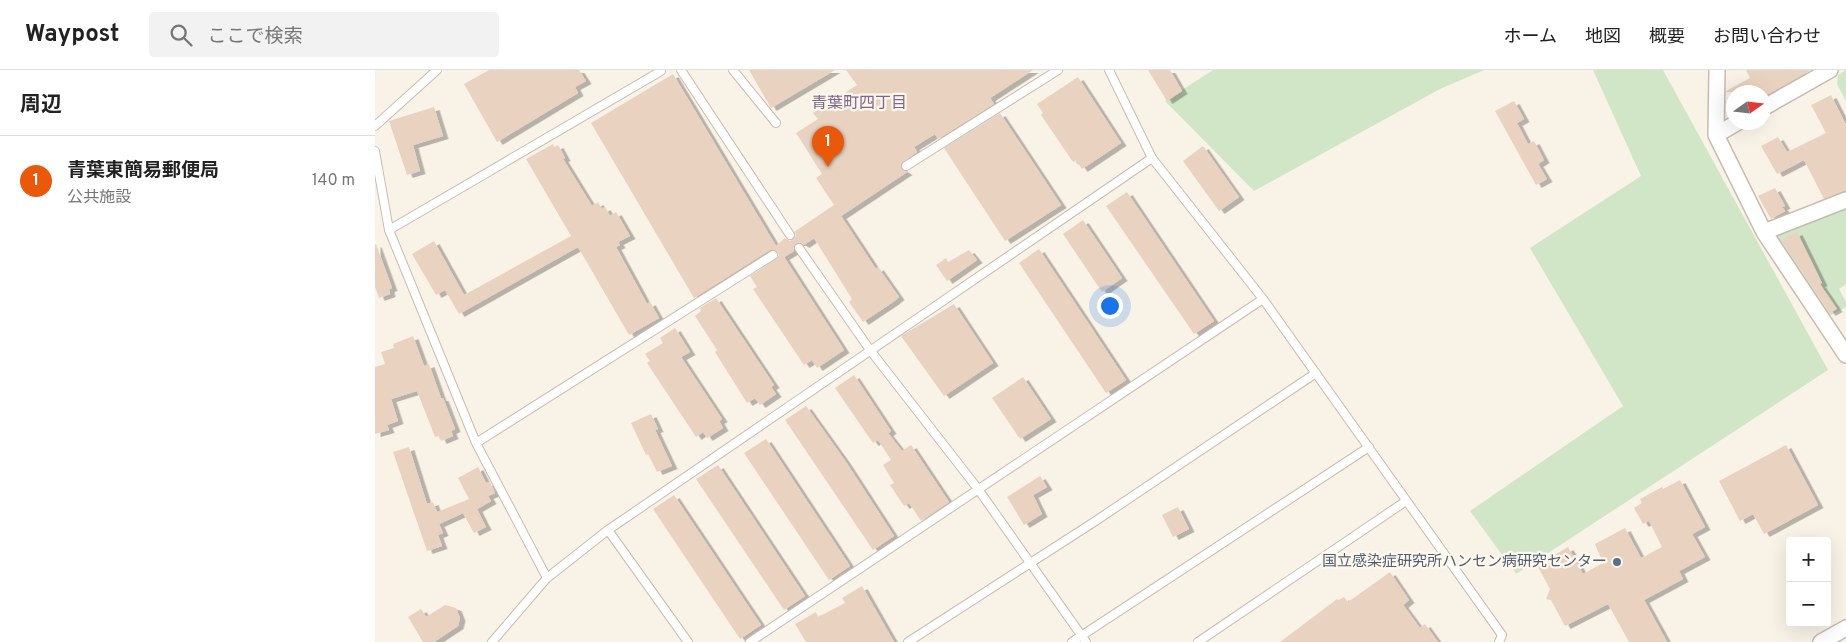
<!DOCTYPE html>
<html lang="ja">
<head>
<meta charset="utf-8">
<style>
	body { margin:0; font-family:Overpass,"Noto Sans JP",sans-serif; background:#f2f2f2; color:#222 }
	.controls { position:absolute; right:15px; bottom:15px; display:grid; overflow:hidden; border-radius:5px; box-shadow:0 5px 20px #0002 }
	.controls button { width:45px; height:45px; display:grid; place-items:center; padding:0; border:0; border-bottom:1px solid #e0e0e0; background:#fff; color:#222; font:25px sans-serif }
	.compass { position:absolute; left:1351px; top:15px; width:45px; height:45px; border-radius:50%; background:#fff; box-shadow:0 5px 20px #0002; rotate:76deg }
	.you { position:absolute; left:734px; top:235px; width:18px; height:18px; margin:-12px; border:4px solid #fff; border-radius:50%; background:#1a73e8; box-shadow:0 0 0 8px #1a73e833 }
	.badge { display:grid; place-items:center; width:32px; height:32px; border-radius:50%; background:#ea580c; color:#fff; font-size:16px; font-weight:700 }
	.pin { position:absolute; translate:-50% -41px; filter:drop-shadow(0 1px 2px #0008) }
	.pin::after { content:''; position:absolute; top:26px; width:18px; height:15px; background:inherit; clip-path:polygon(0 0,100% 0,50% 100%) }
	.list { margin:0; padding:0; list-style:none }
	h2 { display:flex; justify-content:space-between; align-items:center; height:65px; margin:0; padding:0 20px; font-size:21px }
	h2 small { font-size:16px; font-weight:400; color:#767676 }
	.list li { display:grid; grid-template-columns:32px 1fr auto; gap:15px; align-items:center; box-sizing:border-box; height:90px; padding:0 20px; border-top:1px solid #e0e0e0 }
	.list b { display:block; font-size:19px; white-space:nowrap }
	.list p { margin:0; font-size:16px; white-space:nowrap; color:#767676 }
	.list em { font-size:16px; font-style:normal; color:#767676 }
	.icon { flex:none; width:28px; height:28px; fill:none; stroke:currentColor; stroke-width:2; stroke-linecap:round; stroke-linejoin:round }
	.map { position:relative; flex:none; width:1471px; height:572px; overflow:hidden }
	header { display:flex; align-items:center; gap:30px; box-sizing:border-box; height:70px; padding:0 25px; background:#fff; border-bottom:1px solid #e0e0e0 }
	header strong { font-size:24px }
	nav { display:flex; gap:28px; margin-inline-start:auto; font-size:18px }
	.search { width:350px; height:45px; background:#f2f2f2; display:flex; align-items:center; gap:12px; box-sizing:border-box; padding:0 18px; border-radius:5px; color:#767676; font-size:19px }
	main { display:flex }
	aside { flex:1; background:#fff }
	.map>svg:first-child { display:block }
</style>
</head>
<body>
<header>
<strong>Waypost</strong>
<div class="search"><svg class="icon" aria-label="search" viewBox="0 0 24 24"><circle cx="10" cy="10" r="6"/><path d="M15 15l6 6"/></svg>ここで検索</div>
<nav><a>ホーム</a><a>地図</a><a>概要</a><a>お問い合わせ</a></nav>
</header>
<main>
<aside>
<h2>周辺<small></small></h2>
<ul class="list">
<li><span class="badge">1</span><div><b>青葉東簡易郵便局</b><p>公共施設</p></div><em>140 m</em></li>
</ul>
</aside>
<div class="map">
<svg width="1471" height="572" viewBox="0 0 1471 572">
	<defs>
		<filter id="shadow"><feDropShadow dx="5.5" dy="3" stdDeviation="0" flood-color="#0004"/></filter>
	</defs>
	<rect width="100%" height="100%" fill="#f9f3e7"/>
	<!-- green -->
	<path fill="#d1e5c7" d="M 838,0 L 1109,0 L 1065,19 L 879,121 L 790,31 Z
		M 1218,0 L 1288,0 L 1453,300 L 1141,504 L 1095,441 L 1248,336 L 1155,178 L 1266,106 Z
		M 1471,0 L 1471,31 L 1462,14 L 1463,5 Z
		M 1471,134 L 1471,214 L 1464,219 L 1471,232 L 1471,237 L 1452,247 L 1396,159 Z"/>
	<!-- building -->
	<path fill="#e9d3c0" filter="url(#shadow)" d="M 114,0 L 204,0 L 211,11 L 200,17 L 203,23 L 122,72 L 89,14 Z
		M 374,0 L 460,0 L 396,38 Z
		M 471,0 L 658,0 L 615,28 L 619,34 L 563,69 L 560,64 L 539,77 L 542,82 L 526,94 L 527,99 L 532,102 L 466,146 L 501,199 L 503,197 L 524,227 L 518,232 L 488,252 L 474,232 L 477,229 L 439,168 L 429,175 L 426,173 L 421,173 L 419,176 L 419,181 L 409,187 L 469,280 L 442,298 L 437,290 L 429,295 L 378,219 L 382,217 L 375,206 L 401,189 L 404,185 L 402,182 L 398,179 L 395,180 L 319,228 L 216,53 L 298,4 L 401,176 L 410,168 L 415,171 L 418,169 L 421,165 L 419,162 L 459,135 L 441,108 L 447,104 L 421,63 L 443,49 L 438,43 L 482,15 Z
		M 773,0 L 795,0 L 807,21 L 792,31 Z
		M 1371,0 L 1436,0 L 1388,27 L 1388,22 L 1351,22 L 1351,21 L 1375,8 Z
		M 703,7 L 746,73 L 707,99 L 701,90 L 698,92 L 666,45 L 668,43 L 662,34 Z
		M 1456,25 L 1471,55 L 1471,120 L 1449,129 L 1429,90 L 1402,104 L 1386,76 L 1403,67 L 1412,82 L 1451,63 L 1436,35 Z
		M 1139,31 L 1149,49 L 1142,53 L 1153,74 L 1159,71 L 1169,90 L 1163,94 L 1172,109 L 1161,115 L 1120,41 Z
		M 59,37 L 68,66 L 38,75 L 45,101 L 32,105 L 14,51 Z
		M 625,43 L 686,135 L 630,171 L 569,78 Z
		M 178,74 L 179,77 L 183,75 L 190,88 L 188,89 L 217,136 L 223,132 L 227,139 L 230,137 L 235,146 L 241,142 L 255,166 L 243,172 L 245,175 L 241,177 L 272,234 L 275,232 L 284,248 L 254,265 L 203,177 L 84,244 L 70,220 L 61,225 L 37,184 L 59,171 L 89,225 L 196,166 L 151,89 Z
		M 828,76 L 864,127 L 844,141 L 808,91 Z
		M 1400,118 L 1410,136 L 1407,137 L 1410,141 L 1396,149 L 1383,126 Z
		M 752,122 L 839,251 L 819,264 L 731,136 Z
		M 708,150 L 747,208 L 727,222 L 688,164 Z
		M 1422,162 L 1447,213 L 1445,214 L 1462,239 L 1455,243 L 1406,170 Z
		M 1,174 L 17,218 L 14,219 L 15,224 L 4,228 L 0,217 L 0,175 Z
		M 664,179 L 751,310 L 731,323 L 644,193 Z
		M 594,180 L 602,190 L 572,211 L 561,195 L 571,188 L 573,192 Z
		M 341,228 L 399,315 L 396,317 L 401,324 L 385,335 L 380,328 L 372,333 L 340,282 L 342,280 L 320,246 L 326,241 L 325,238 Z
		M 579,234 L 618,293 L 569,326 L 526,266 Z
		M 300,258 L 315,282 L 306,287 L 347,349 L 344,351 L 348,358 L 332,368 L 328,362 L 321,367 L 272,293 L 275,291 L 270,284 L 288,273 L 285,268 Z
		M 38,266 L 49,296 L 54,294 L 66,328 L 68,328 L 80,359 L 76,361 L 78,366 L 66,371 L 64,366 L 60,367 L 42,321 L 16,329 L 23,351 L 12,355 L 14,360 L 0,364 L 0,297 L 10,294 L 6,282 L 19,278 L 18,274 Z
		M 479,305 L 516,361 L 513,363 L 527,381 L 536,375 L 574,432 L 546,451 L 534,433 L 529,436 L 515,415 L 519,413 L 508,395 L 516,390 L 503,370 L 498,373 L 460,318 Z
		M 648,307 L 676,349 L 645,369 L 617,328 Z
		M 431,336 L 471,392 L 519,466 L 498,480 L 410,350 Z
		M 276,344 L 283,359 L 280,360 L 297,396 L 282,402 L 273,384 L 271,385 L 256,353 Z
		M 391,369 L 475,496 L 454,510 L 369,383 Z
		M 1411,375 L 1443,435 L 1389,464 L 1378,444 L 1365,451 L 1344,411 Z
		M 34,377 L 52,434 L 58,432 L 62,442 L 94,429 L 83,408 L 103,397 L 111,413 L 115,412 L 120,423 L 113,426 L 116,431 L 102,439 L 111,457 L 99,463 L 88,443 L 64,454 L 68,463 L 63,465 L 67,476 L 52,481 L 18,382 Z
		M 343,395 L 430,526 L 409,540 L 321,409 Z
		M 665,406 L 672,417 L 658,425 L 667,444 L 649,455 L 632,427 Z
		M 1305,410 L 1330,457 L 1317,464 L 1330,487 L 1304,501 L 1308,509 L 1269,530 L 1292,572 L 1254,572 L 1233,534 L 1190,556 L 1176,530 L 1171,529 L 1175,519 L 1162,495 L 1193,477 L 1208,504 L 1228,493 L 1220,474 L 1250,458 L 1266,488 L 1287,477 L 1274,451 L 1268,454 L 1259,438 L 1267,433 L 1265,429 L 1287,417 L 1288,419 Z
		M 299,425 L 386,555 L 365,569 L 278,439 Z
		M 803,437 L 814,459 L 798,467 L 787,445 Z
		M 1015,502 L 1034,530 L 1028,535 L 1045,558 L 1050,554 L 1063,572 L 905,572 L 962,529 L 964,530 L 969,527 L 973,532 Z
		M 487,516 L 519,572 L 431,572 L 420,554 L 441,542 L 443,547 L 470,533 L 467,528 Z
		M 70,535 L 81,538 L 85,548 L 83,556 L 59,572 L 48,572 L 33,547 L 46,539 L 51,547 Z"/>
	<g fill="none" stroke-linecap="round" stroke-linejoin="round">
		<!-- lane casing -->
		<g stroke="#c9bcae" stroke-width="10">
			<path id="lane" d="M 306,0 L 415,165
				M 358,0 L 401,53
				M 734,0 L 777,88 L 888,229 L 1127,565 L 1124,572
				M 0,56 L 62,0
				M 0,81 L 14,160 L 101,373 L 172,508
				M 531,96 L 683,0
				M 14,160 L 286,1
				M 424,178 L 495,280 L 603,419 L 711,572
				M 101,373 L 398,185
				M 233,460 L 313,572
				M 117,572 L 172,508 L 233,460 L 777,88
				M 375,572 L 888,229
				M 533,572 L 719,452 L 941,303
				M 697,572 L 994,377
				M 823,572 L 1031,431"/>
		</g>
		<!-- street casing -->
		<g stroke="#c9bcae" stroke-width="18">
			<path id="street" d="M 1342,0 L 1341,65 L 1389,162 L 1471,285
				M 1388,38 L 1455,0
				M 1341,65 L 1363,52
				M 1389,162 L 1471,130
				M 1446,572 L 1471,558"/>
		</g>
		<!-- lane -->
		<use href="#lane" stroke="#fff" stroke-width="8"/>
		<!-- street -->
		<use href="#street" stroke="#fff" stroke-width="15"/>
	</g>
	<!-- markers -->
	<circle fill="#5c6f8a" stroke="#fdf7ec" stroke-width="2" cx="1242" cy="492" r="5"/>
	<g text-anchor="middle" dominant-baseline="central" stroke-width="4.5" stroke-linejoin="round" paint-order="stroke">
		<!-- service labels -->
		<g font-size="15" fill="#4e5e75" stroke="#fdf7ec" text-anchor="end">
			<text x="1232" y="492">国立感染症研究所ハンセン病研究センター</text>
		</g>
		<!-- neighbourhood labels -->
		<g font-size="16" fill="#81668c" stroke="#fdf7ec">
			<text x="484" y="34">青葉町四丁目</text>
		</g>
	</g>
</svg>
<div class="controls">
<button>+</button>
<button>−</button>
</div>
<svg class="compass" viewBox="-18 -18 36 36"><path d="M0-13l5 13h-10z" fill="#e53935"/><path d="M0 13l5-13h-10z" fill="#767676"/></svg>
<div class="you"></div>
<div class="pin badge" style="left:453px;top:97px">1</div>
</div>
</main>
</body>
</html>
